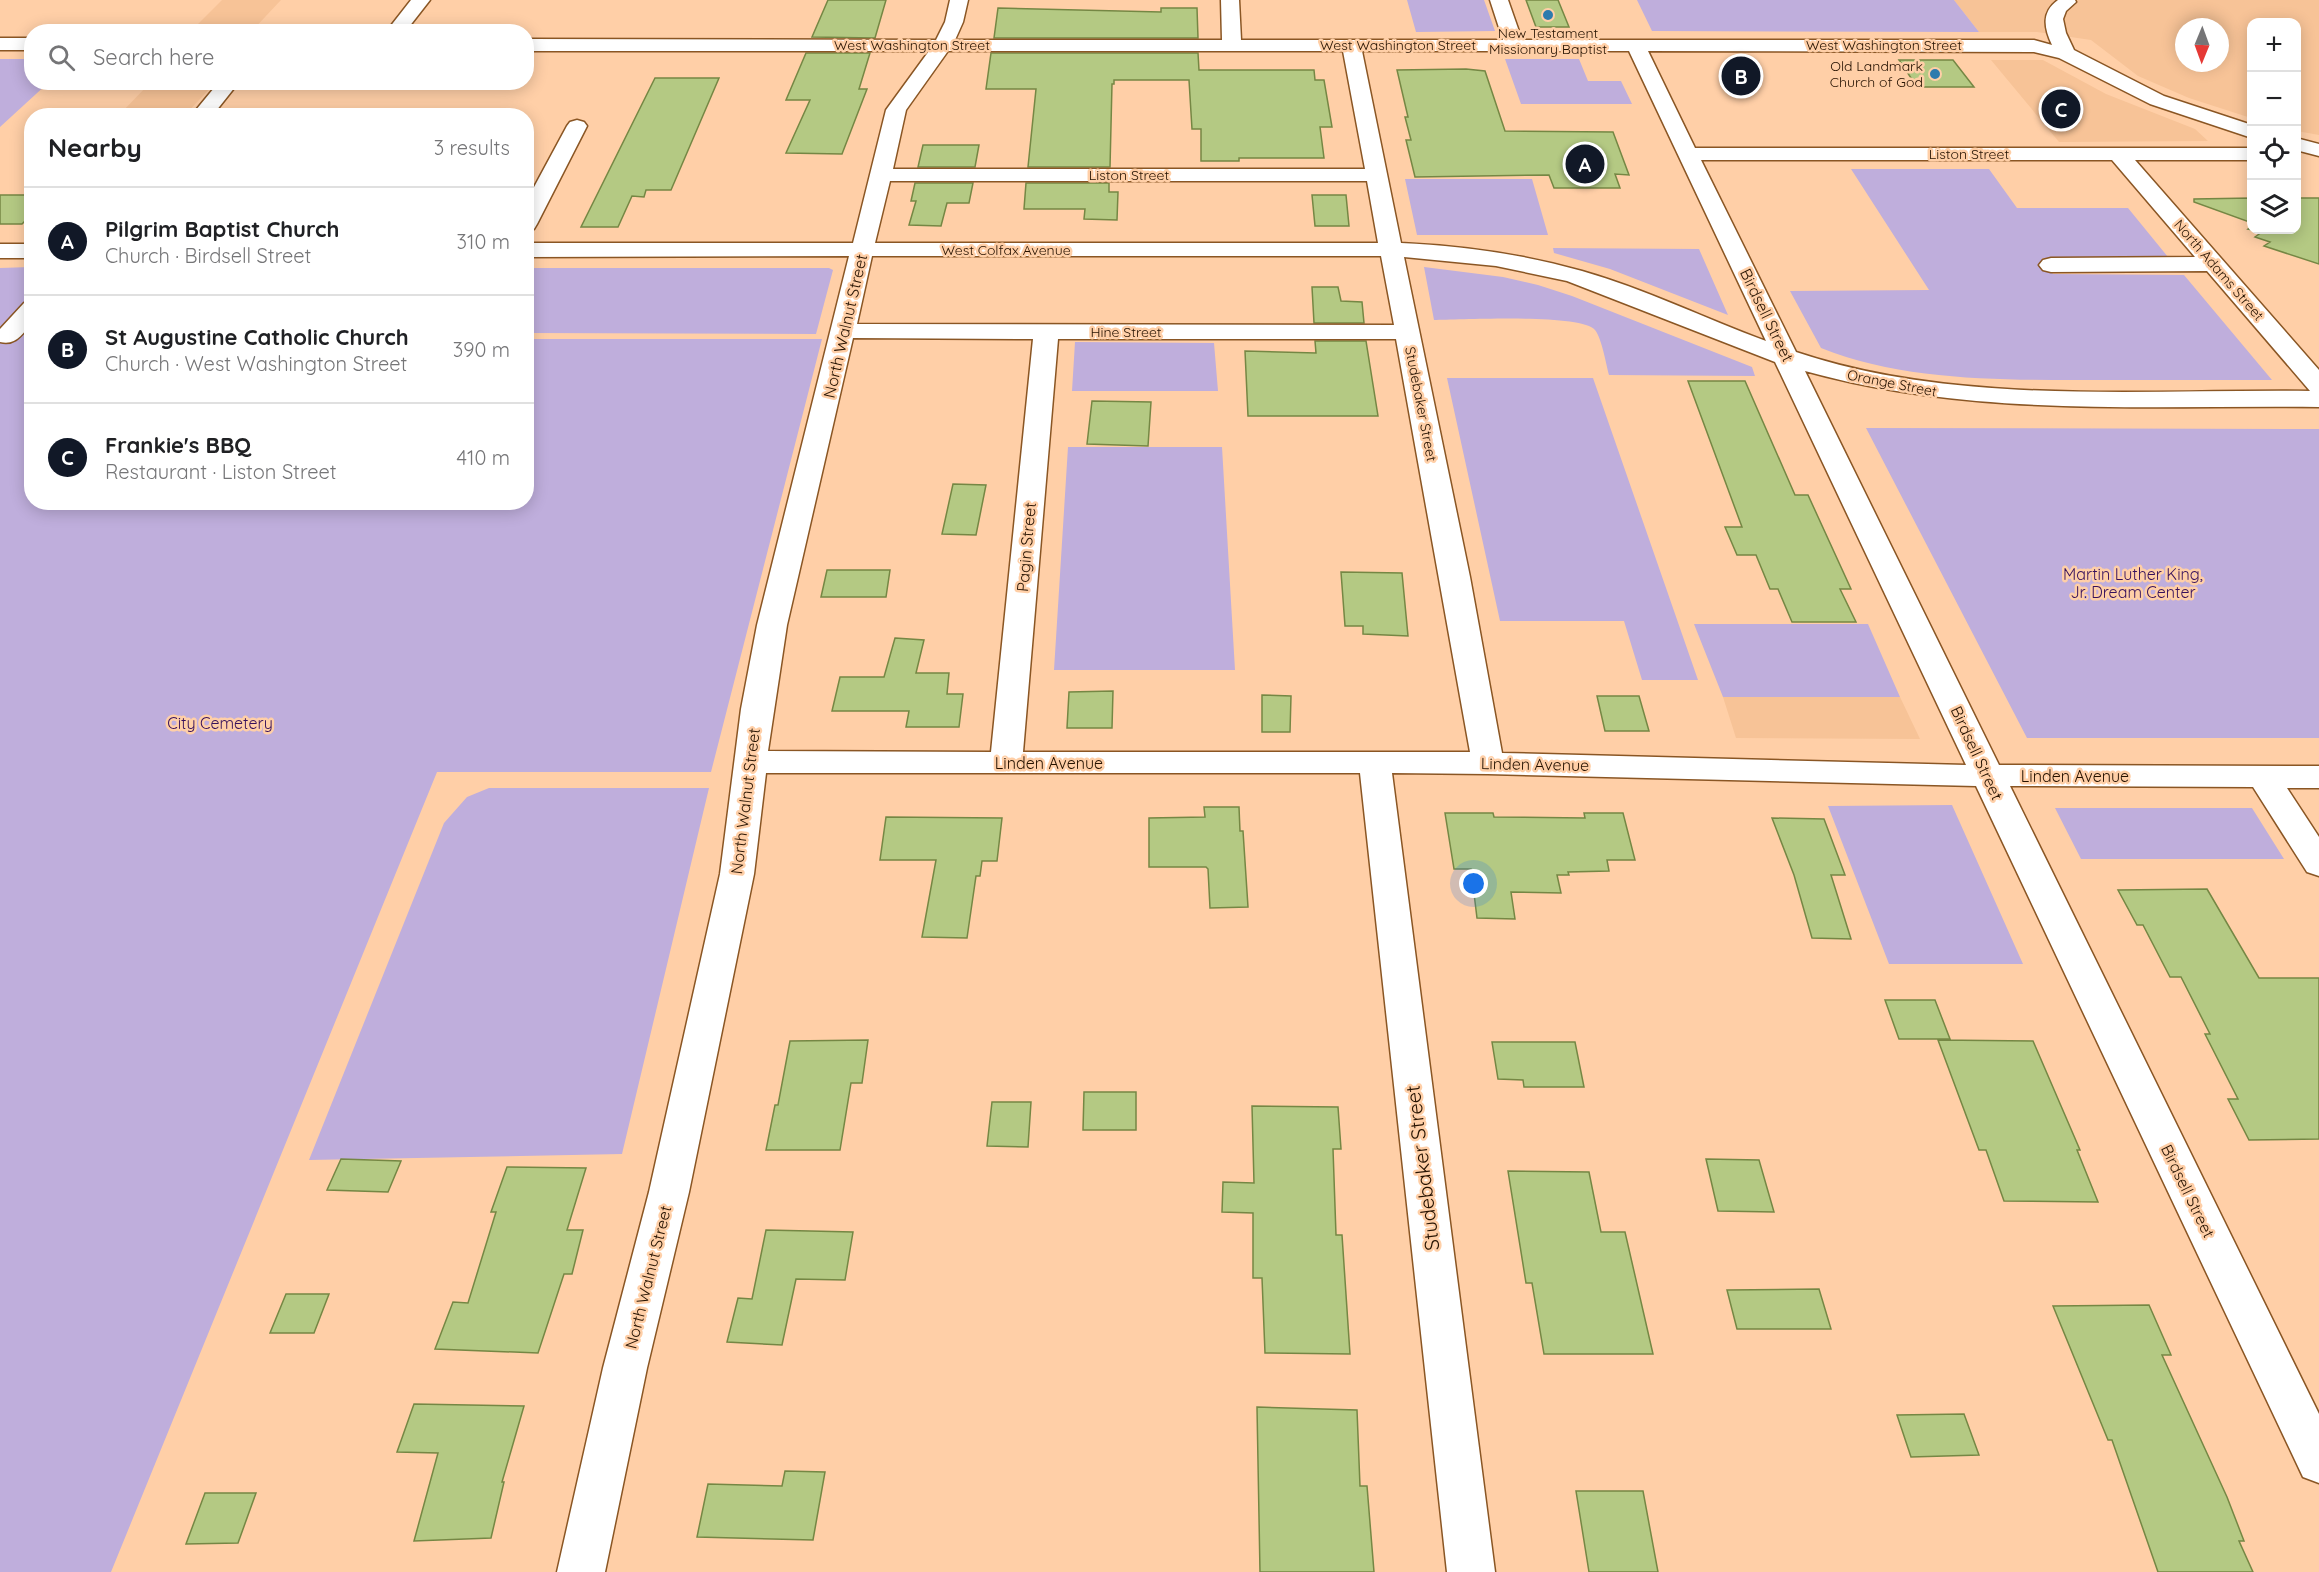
<!DOCTYPE html>
<html lang="en">
<head>
<meta charset="utf-8">
<style>
	body { margin:0; font-family:Quicksand,sans-serif; background:#f6f6f6; color:#202124 }
	.controls { position:absolute; right:18px; top:18px; display:grid; overflow:hidden; border-radius:12px; box-shadow:0 3px 15px #0003 }
	.controls button { width:54px; height:54px; display:grid; place-items:center; padding:0; border:0; border-bottom:2px solid #e0e0e0; background:#fff; color:#202124; font:30px sans-serif }
	.compass { position:absolute; left:2175px; top:18px; width:54px; height:54px; border-radius:50%; background:#fff; box-shadow:0 3px 15px #0003; rotate:181deg }
	.you { position:absolute; left:1474px; top:884px; width:21px; height:21px; margin:-15px; border:4px solid #fff; border-radius:50%; background:#1a73e8; box-shadow:0 0 0 9px #1a73e833 }
	.badge { display:grid; place-items:center; width:39px; height:39px; border-radius:50%; background:#111827; color:#fff; font-size:20px; font-weight:700 }
	.pin { position:absolute; translate:-50% -50%; border:3px solid #fff; box-shadow:0 2px 6px #0006 }
	.list { margin:0; padding:0; list-style:none }
	h2 { display:flex; justify-content:space-between; align-items:center; height:78px; margin:0; padding:0 24px; font-size:26px }
	h2 small { font-size:20px; font-weight:400; color:#757577 }
	.list li { display:grid; grid-template-columns:39px 1fr auto; gap:18px; align-items:center; box-sizing:border-box; height:108px; padding:0 24px; border-top:2px solid #e0e0e0 }
	.list b { display:block; font-size:22px; white-space:nowrap }
	.list p { margin:0; font-size:20px; white-space:nowrap; color:#757577 }
	.list em { font-size:20px; font-style:normal; color:#757577 }
	.icon { flex:none; width:33px; height:33px; fill:none; stroke:currentColor; stroke-width:2; stroke-linecap:round; stroke-linejoin:round }
	.map { position:relative; flex:none; width:2319px; height:1572px; overflow:hidden }
	.search { position:absolute; background:#fff; box-shadow:0 3px 15px #0003; left:24px; top:24px; width:510px; height:66px; display:flex; align-items:center; gap:15px; box-sizing:border-box; padding:0 21px; border-radius:24px; color:#757577; font-size:22px }
	.panel { position:absolute; background:#fff; box-shadow:0 3px 15px #0003; left:24px; top:108px; width:510px; height:402px; border-radius:24px }
	.map>svg:first-child { display:block }
</style>
</head>
<body>
<div class="map">
<svg width="2319" height="1572" viewBox="0 0 2319 1572">
	<rect width="100%" height="100%" fill="#ffcfa7"/>
	<!-- built -->
	<path fill="#f7c397" fill-rule="evenodd" d="M 222,0 L 281,0 L 252,31 L 191,31 Z
		M 1954,0 L 2319,0 L 2319,135 L 2297,131 L 2296,22 L 2252,22 L 2251,118 L 2189,98 L 2138,76 L 2091,40 L 2037,32 L 1979,32 ZM 2184,27 L 2220,27 L 2220,63 L 2184,63 Z
		M 1991,60 L 2043,60 L 2106,94 L 2195,129 L 2208,141 L 2059,142 Z
		M 150,83 L 150,82 L 215,83 L 185,115 L 119,115 Z
		M 1723,697 L 1900,697 L 1920,739 L 1736,738 Z"/>
	<!-- green -->
	<path fill="#bfaedc" d="M 1407,0 L 1484,0 L 1495,31 L 1416,32 Z
		M 1637,0 L 1954,0 L 1979,32 L 1652,31 Z
		M 0,59 L 31,59 L 32,82 L 48,83 L 0,127 Z
		M 1505,59 L 1579,59 L 1588,81 L 1621,81 L 1632,104 L 1521,104 Z
		M 1851,169 L 1989,169 L 2017,208 L 2128,208 L 2168,257 L 2042,258 L 2053,274 L 2184,275 L 2272,380 C 2211,380 2150,380 2088,380 C 2000,380 1904,381 1821,348 L 1790,291 L 1929,290 Z
		M 1405,179 L 1532,179 L 1548,235 L 1417,235 Z
		M 1553,248 L 1699,249 L 1728,315 L 1610,269 L 1554,253 Z
		M 31,267 L 32,502 L 526,502 L 527,339 L 822,339 L 711,772 L 437,772 L 111,1572 L 0,1572 L 0,268 Z
		M 1424,267 L 1503,277 L 1538,285 L 1572,296 L 1752,367 L 1755,376 L 1609,375 C 1606,364 1602,339 1595,330 C 1582,313 1460,320 1434,320 Z
		M 527,268 L 829,268 L 833,270 L 816,334 L 527,333 Z
		M 1075,342 L 1214,343 L 1218,391 L 1072,391 Z
		M 1447,378 L 1593,378 L 1698,680 L 1642,680 L 1624,621 L 1500,621 Z
		M 1866,428 L 2319,429 L 2319,738 L 2027,738 Z
		M 1068,447 L 1222,447 L 1235,670 L 1054,670 Z
		M 1694,624 L 1868,624 L 1900,697 L 1723,697 Z
		M 489,788 L 709,788 L 622,1154 L 309,1160 L 444,823 L 467,797 Z
		M 1952,805 L 2023,964 L 1889,964 L 1828,806 Z
		M 2055,808 L 2252,808 L 2284,859 L 2081,859 Z"/>
	<!-- building -->
	<path fill="#b4c983" stroke="#758744" stroke-width="1.5" d="M 828,0 L 886,0 L 875,38 L 812,37 Z
		M 1526,0 L 1558,0 L 1569,27 L 1536,27 Z
		M 998,8 L 1161,12 L 1161,8 L 1197,8 L 1198,38 L 994,38 Z
		M 806,53 L 870,53 L 859,89 L 867,89 L 842,154 L 786,153 L 810,100 L 786,100 Z
		M 991,53 L 1198,53 L 1199,70 L 1314,70 L 1315,80 L 1324,80 L 1332,127 L 1320,127 L 1324,158 L 1239,158 L 1239,161 L 1201,161 L 1201,129 L 1192,129 L 1189,80 L 1114,80 L 1114,84 L 1112,84 L 1110,167 L 1028,167 L 1036,89 L 986,89 Z
		M 1899,60 L 1953,60 L 1974,87 L 1917,87 Z
		M 1466,69 L 1485,71 L 1505,131 L 1613,132 L 1629,175 L 1615,174 L 1620,188 L 1554,188 L 1549,175 L 1415,177 L 1406,140 L 1411,140 L 1405,117 L 1408,117 L 1397,70 Z
		M 655,78 L 719,78 L 671,190 L 646,190 L 644,197 L 632,196 L 618,227 L 581,227 Z
		M 923,145 L 979,145 L 975,167 L 918,167 Z
		M 915,183 L 973,183 L 969,203 L 947,203 L 941,226 L 909,225 L 916,201 L 911,201 Z
		M 1026,183 L 1109,183 L 1109,192 L 1118,192 L 1117,220 L 1084,219 L 1085,209 L 1024,209 Z
		M 0,195 L 32,195 L 32,214 L 22,224 L 0,224 Z
		M 1312,195 L 1346,195 L 1349,226 L 1315,226 Z
		M 2252,198 L 2252,223 L 2194,202 L 2194,199 Z
		M 2296,198 L 2319,198 L 2319,264 L 2264,246 L 2270,242 L 2255,237 L 2262,232 L 2248,229 L 2252,226 L 2252,230 L 2296,230 Z
		M 1312,287 L 1338,287 L 1341,301 L 1362,302 L 1364,323 L 1314,323 Z
		M 1315,341 L 1366,341 L 1378,416 L 1248,416 L 1245,351 L 1316,353 Z
		M 1688,381 L 1745,381 L 1795,495 L 1808,495 L 1851,589 L 1840,589 L 1856,622 L 1792,622 L 1778,589 L 1770,589 L 1756,555 L 1737,555 L 1725,527 L 1742,527 Z
		M 1092,401 L 1151,402 L 1148,446 L 1087,444 Z
		M 953,484 L 986,485 L 976,535 L 942,534 Z
		M 827,570 L 890,570 L 886,597 L 821,597 Z
		M 1341,572 L 1402,573 L 1408,636 L 1363,634 L 1363,626 L 1345,626 Z
		M 895,638 L 924,640 L 916,673 L 949,673 L 947,694 L 963,694 L 959,727 L 906,727 L 909,711 L 832,711 L 840,677 L 884,677 Z
		M 1113,691 L 1112,728 L 1067,728 L 1069,692 Z
		M 1262,695 L 1291,696 L 1290,732 L 1262,732 Z
		M 1597,696 L 1639,696 L 1649,731 L 1605,731 Z
		M 1204,807 L 1239,807 L 1240,831 L 1243,831 L 1248,907 L 1210,908 L 1208,869 L 1206,867 L 1149,867 L 1149,818 L 1205,817 Z
		M 1445,813 L 1493,813 L 1494,817 L 1585,818 L 1584,813 L 1623,813 L 1635,860 L 1607,860 L 1609,871 L 1568,872 L 1569,875 L 1557,875 L 1561,893 L 1511,892 L 1515,919 L 1477,918 L 1471,869 L 1454,869 Z
		M 886,817 L 1002,818 L 997,861 L 982,861 L 980,876 L 976,876 L 967,938 L 922,937 L 936,860 L 880,860 Z
		M 1772,818 L 1824,819 L 1845,875 L 1831,875 L 1851,939 L 1812,938 L 1794,875 Z
		M 2207,889 L 2259,978 L 2319,978 L 2319,1139 L 2249,1140 L 2228,1099 L 2238,1099 L 2205,1034 L 2210,1034 L 2181,977 L 2170,977 L 2143,925 L 2137,925 L 2118,890 Z
		M 1885,1000 L 1935,1000 L 1950,1039 L 1899,1039 Z
		M 868,1040 L 862,1083 L 851,1083 L 840,1150 L 766,1150 L 775,1105 L 778,1105 L 790,1041 Z
		M 1938,1040 L 2033,1041 L 2080,1150 L 2077,1150 L 2098,1202 L 2004,1201 L 1986,1150 L 1979,1150 Z
		M 1492,1042 L 1575,1042 L 1584,1087 L 1524,1087 L 1523,1080 L 1498,1079 Z
		M 1084,1092 L 1136,1092 L 1136,1130 L 1083,1130 Z
		M 992,1102 L 1031,1102 L 1028,1147 L 987,1146 Z
		M 1252,1106 L 1338,1107 L 1341,1149 L 1333,1149 L 1336,1235 L 1342,1235 L 1350,1354 L 1265,1353 L 1262,1278 L 1253,1278 L 1253,1213 L 1222,1212 L 1223,1182 L 1254,1183 Z
		M 341,1159 L 401,1161 L 388,1192 L 327,1190 Z
		M 1706,1159 L 1759,1160 L 1774,1212 L 1718,1211 Z
		M 507,1167 L 586,1168 L 567,1230 L 583,1230 L 572,1274 L 564,1274 L 538,1353 L 435,1349 L 453,1302 L 468,1303 L 496,1212 L 491,1212 Z
		M 1508,1171 L 1589,1172 L 1601,1232 L 1625,1232 L 1653,1354 L 1544,1354 L 1532,1283 L 1526,1283 Z
		M 766,1230 L 853,1232 L 845,1280 L 796,1279 L 782,1345 L 727,1342 L 738,1298 L 752,1299 Z
		M 1819,1289 L 1831,1329 L 1737,1329 L 1727,1290 Z
		M 286,1294 L 329,1294 L 314,1333 L 270,1333 Z
		M 2149,1305 L 2171,1355 L 2162,1355 L 2227,1497 L 2244,1541 L 2239,1541 L 2253,1572 L 2158,1572 L 2112,1440 L 2108,1440 L 2053,1306 Z
		M 414,1404 L 524,1406 L 502,1482 L 504,1482 L 491,1538 L 414,1541 L 438,1453 L 397,1452 Z
		M 1257,1407 L 1357,1410 L 1360,1486 L 1367,1486 L 1374,1572 L 1260,1572 Z
		M 1964,1414 L 1979,1455 L 1911,1457 L 1897,1415 Z
		M 785,1471 L 825,1472 L 813,1540 L 697,1537 L 708,1484 L 782,1486 Z
		M 1576,1491 L 1643,1491 L 1658,1572 L 1589,1572 Z
		M 205,1493 L 256,1493 L 238,1543 L 186,1544 Z"/>
	<g fill="none" stroke-linecap="round" stroke-linejoin="round">
		<!-- minor casing -->
		<g stroke="#8a5624" stroke-width="3">
			<path id="minor" d="M 411,0 L 430,0 L 405,32 L 386,32 Z
				M 950,0 L 968,0 L 963,22 L 955,40 L 1222,40 L 1221,0 L 1239,0 L 1241,40 L 1503,40 L 1490,0 L 1508,0 L 1522,40 L 2034,40 L 2052,45 C 2044,28 2041,12 2058,0 L 2075,0 L 2076,2 L 2066,11 L 2063,19 L 2066,33 L 2074,50 L 2164,96 L 2252,125 L 2252,138 L 2150,104 L 2059,58 L 2034,52 L 1648,51 L 1695,148 L 2252,148 L 2252,160 L 2135,160 L 2319,370 L 2319,407 C 2147,405 1973,418 1805,371 L 1999,765 L 2319,766 L 2319,788 L 2287,788 L 2319,837 L 2319,876 L 2307,872 L 2253,787 L 2010,786 L 2319,1414 L 2319,1483 L 2303,1477 L 1976,786 L 1488,774 L 1392,773 L 1495,1572 L 1447,1572 L 1360,773 L 766,773 L 754,874 L 689,1192 L 647,1368 L 605,1572 L 557,1572 L 603,1368 L 649,1192 L 720,874 L 741,709 L 757,625 L 849,256 L 526,257 L 526,243 L 853,243 L 886,110 L 929,51 L 526,51 L 526,39 L 936,40 L 945,22 ZM 948,51 L 1343,51 L 1365,169 L 893,169 L 906,110 ZM 1362,51 L 1629,51 L 1766,341 C 1704,318 1645,289 1582,271 C 1523,254 1462,246 1401,243 ZM 1701,160 L 2112,160 L 2195,257 L 2051,258 L 2043,260 L 2039,265 L 2043,270 L 2051,272 L 2207,271 L 2310,391 C 2141,389 1957,406 1796,352 ZM 890,181 L 1367,181 L 1378,243 L 875,243 ZM 872,256 L 1381,256 L 1394,325 L 857,324 ZM 1404,257 L 1496,266 L 1567,281 L 1775,362 L 1966,765 L 1502,753 L 1470,577 ZM 853,338 L 1033,339 L 991,752 L 768,751 L 787,625 ZM 1058,339 L 1396,339 L 1470,752 L 1023,752 Z
				M 0,38 L 32,38 L 32,50 L 0,50 Z
				M 219,82 L 239,82 L 212,116 L 191,116 Z
				M 577,120 L 584,122 L 587,126 L 537,224 L 534,229 L 526,231 L 526,202 L 567,126 L 570,122 Z
				M 2296,138 L 2319,144 L 2319,156 L 2296,150 Z
				M 0,244 L 32,244 L 32,258 L 0,258 Z
				M 32,301 L 32,323 C 22,334 16,346 0,342 L 0,329 L 24,303 Z"/>
		</g>
		<!-- minor -->
		<use href="#minor" fill="#fff" fill-rule="evenodd"/>
	</g>
	<!-- markers -->
	<g fill="#2e7bad" stroke="#ffcfa7" stroke-width="2">
		<circle cx="1548" cy="15" r="6"/>
		<circle cx="1935" cy="74" r="6"/>
	</g>
	<g text-anchor="middle" dominant-baseline="central" stroke-width="5" stroke-linejoin="round" paint-order="stroke">
		<!-- far-poi labels -->
		<g font-size="14" fill="#261200" stroke="#ffcfa7">
			<text x="1548" y="33">New Testament<tspan x="1548" dy="16">Missionary Baptist</tspan></text>
			<text x="1923" y="66" text-anchor="end">Old Landmark<tspan x="1923" dy="16">Church of God</tspan></text>
		</g>
		<!-- far-street labels -->
		<g font-size="14" fill="#261200" stroke="#ffcfa7">
			<text x="912" y="45">West Washington Street</text>
			<text x="1398" y="45">West Washington Street</text>
			<text x="1884" y="45">West Washington Street</text>
			<text x="1969" y="154">Liston Street</text>
			<text x="1129" y="175">Liston Street</text>
			<text x="1006" y="250">West Colfax Avenue</text>
			<text transform="translate(2219 270) rotate(49)">North Adams Street</text>
			<text x="1126" y="332">Hine Street</text>
			<text transform="translate(1892 383) rotate(11)">Orange Street</text>
			<text transform="translate(1421 404) rotate(79)">Studebaker Street</text>
		</g>
		<!-- street labels -->
		<g font-size="16" fill="#261200" stroke="#ffcfa7">
			<text transform="translate(1767 315) rotate(64)">Birdsell Street</text>
			<text transform="translate(845 326) rotate(-77)">North Walnut Street</text>
			<text transform="translate(1026 547) rotate(-85)">Pagin Street</text>
			<text transform="translate(1977 753) rotate(65)">Birdsell Street</text>
			<text x="1049" y="763">Linden Avenue</text>
			<text transform="translate(1535 764) rotate(1)">Linden Avenue</text>
			<text x="2075" y="776">Linden Avenue</text>
			<text transform="translate(745 801) rotate(-83)">North Walnut Street</text>
			<text transform="translate(2188 1191) rotate(64)">Birdsell Street</text>
			<text transform="translate(648 1277) rotate(-76)">North Walnut Street</text>
		</g>
		<!-- park labels -->
		<g font-size="16" fill="#36105b" stroke="#ffcfa7">
			<text x="2133" y="574">Martin Luther King,<tspan x="2133" dy="18">Jr. Dream Center</tspan></text>
			<text x="220" y="723">City Cemetery</text>
		</g>
		<!-- near-street labels -->
		<g font-size="20" fill="#261200" stroke="#ffcfa7">
			<text transform="translate(1422 1168) rotate(-97)">Studebaker Street</text>
		</g>
	</g>
</svg>
<div class="controls">
<button>+</button>
<button>−</button>
<button><svg class="icon" aria-label="locate" viewBox="0 0 24 24"><circle cx="12" cy="12" r="6"/><path d="M12 2v4M12 18v4M2 12h4M18 12h4"/></svg></button>
<button><svg class="icon" aria-label="layers" viewBox="0 0 24 24"><path d="M12 4l9 5-9 5-9-5zM3 14l9 5 9-5"/></svg></button>
</div>
<svg class="compass" viewBox="-18 -18 36 36"><path d="M0-13l5 13h-10z" fill="#e53935"/><path d="M0 13l5-13h-10z" fill="#757577"/></svg>
<div class="you"></div>
<div class="pin badge" style="left:1585px;top:164px">A</div>
<div class="pin badge" style="left:1741px;top:76px">B</div>
<div class="pin badge" style="left:2061px;top:109px">C</div>
<div class="search"><svg class="icon" aria-label="search" viewBox="0 0 24 24"><circle cx="10" cy="10" r="6"/><path d="M15 15l6 6"/></svg>Search here</div>
<section class="panel">
<h2>Nearby<small>3 results</small></h2>
<ul class="list">
<li><span class="badge">A</span><div><b>Pilgrim Baptist Church</b><p>Church · Birdsell Street</p></div><em>310 m</em></li>
<li><span class="badge">B</span><div><b>St Augustine Catholic Church</b><p>Church · West Washington Street</p></div><em>390 m</em></li>
<li><span class="badge">C</span><div><b>Frankie's BBQ</b><p>Restaurant · Liston Street</p></div><em>410 m</em></li>
</ul>
</section>
</div>
</body>
</html>
